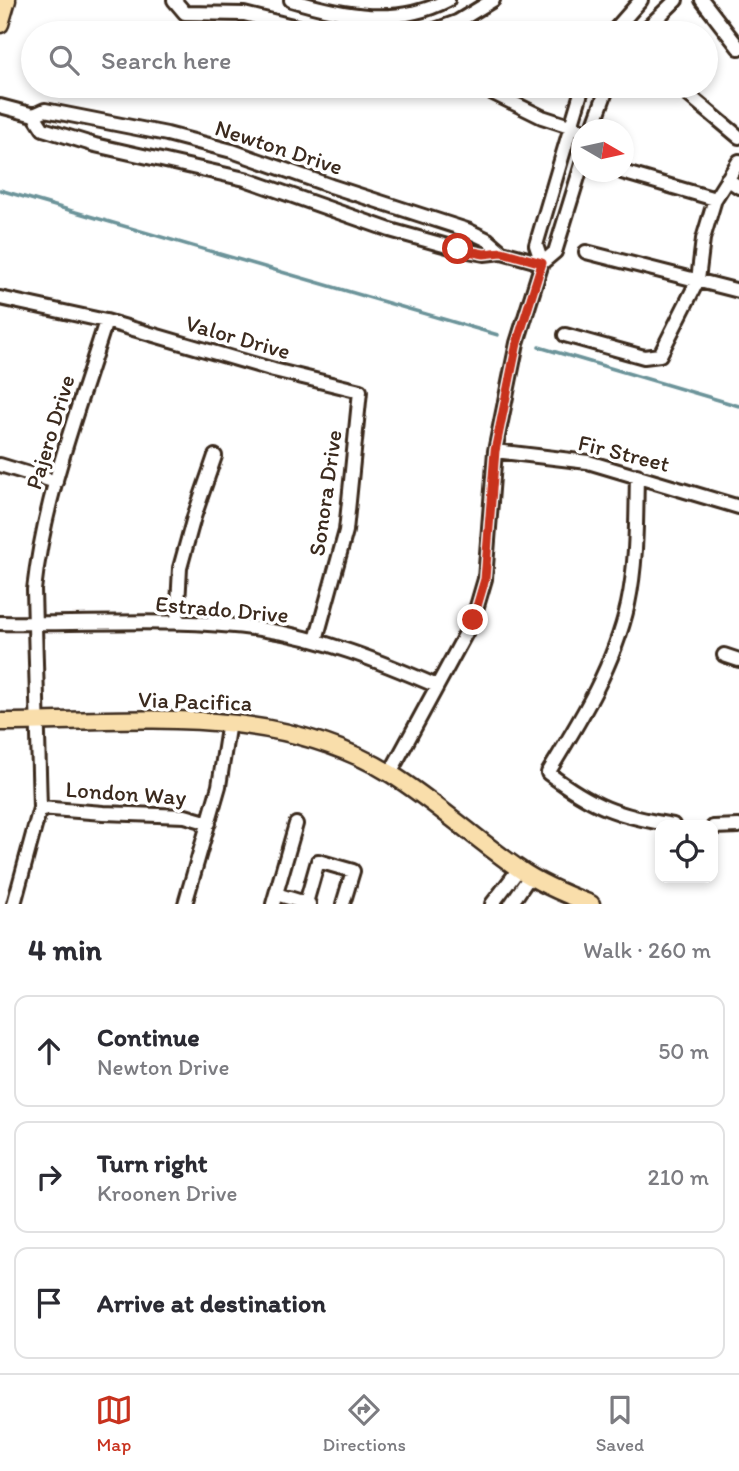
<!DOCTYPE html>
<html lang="en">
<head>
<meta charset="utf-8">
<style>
	body { margin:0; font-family:Itim,sans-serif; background:#f2f2f3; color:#2b2b33 }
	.controls { position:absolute; right:21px; bottom:21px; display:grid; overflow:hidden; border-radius:14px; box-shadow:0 4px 10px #0003 }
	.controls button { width:63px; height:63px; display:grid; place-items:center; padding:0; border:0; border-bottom:2px solid #e1e1e2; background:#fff; color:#2b2b33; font:35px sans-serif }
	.compass { position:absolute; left:571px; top:119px; width:63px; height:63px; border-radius:50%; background:#fff; box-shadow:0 4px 10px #0003; rotate:99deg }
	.stop { position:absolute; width:21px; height:21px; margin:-16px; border:5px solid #c8321e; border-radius:50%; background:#fff }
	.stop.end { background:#c8321e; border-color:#fff; box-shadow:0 2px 7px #0008 }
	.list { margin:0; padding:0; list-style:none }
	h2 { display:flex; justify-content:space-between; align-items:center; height:91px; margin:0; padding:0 28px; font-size:30px }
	h2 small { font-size:23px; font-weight:400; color:#7c7c81 }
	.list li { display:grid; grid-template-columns:46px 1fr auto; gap:21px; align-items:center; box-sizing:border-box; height:112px; margin:0 14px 14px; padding:0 14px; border:2px solid #e1e1e2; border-radius:14px }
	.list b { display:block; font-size:26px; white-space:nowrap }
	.list p { margin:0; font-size:23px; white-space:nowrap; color:#7c7c81 }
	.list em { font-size:23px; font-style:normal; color:#7c7c81 }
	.icon { flex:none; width:38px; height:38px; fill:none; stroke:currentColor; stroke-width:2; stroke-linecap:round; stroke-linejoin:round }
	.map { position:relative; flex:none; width:739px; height:904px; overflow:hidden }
	.search { position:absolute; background:#fff; box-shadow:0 4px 10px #0003; left:21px; right:21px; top:21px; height:77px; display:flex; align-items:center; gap:18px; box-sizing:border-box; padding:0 24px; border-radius:38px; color:#7c7c81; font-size:26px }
	.sheet { height:469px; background:#fff }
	nav { display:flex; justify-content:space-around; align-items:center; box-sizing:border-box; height:98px; border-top:2px solid #e1e1e2; background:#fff; font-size:19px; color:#7c7c81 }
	nav a { display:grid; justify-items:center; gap:4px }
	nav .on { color:#c8321e }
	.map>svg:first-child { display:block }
</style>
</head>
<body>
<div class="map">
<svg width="739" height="904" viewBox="0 0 739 904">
	<rect width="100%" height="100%" fill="#fff"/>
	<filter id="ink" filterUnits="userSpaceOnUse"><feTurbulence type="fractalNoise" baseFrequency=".0143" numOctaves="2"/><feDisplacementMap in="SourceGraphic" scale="14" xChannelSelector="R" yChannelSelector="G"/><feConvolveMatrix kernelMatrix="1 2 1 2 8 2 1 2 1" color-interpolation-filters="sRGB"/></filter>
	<g filter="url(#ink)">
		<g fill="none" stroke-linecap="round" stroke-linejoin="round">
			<!-- stream -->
			<path stroke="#6c949a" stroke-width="3.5" d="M 0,190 L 498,335
				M 539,347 L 739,406"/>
			<!-- minor casing -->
			<g stroke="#3b2a1e" stroke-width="18">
				<path id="minor" d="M 174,0 L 185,13 L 244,14 L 321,33
					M 291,0 C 344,16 396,27 448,0
					M 702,0 L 739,48
					M 427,33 L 457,22 L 493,0
					M 612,33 L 641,0
					M 642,33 L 676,0
					M 479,86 L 542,117 L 582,130
					M 678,86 L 739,137
					M 0,106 L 34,115 L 43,129 L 95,145 L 245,179 L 390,230 L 458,249 L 484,254 L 502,252 L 542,263
					M 34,115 L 45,110 L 167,134 L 232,151 L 331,186 L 467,230 L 488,240 L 502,252
					M 592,130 L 608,86
					M 622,172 L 715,199
					M 727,179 L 739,187
					M 586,252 L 739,291
					M 542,263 L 536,245 L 583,86
					M 0,298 L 106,321 L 274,370 L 360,391 L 346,531 L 316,640
					M 565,335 L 644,357 L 660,355 L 698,280 L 703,239 L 715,199 L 739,161
					M 495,451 L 588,462 L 739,507
					M 0,465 L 56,482
					M 637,475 C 636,518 637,562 628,604 C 614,666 581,719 548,773 C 593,807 618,816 673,825
					M 0,623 C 86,625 174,617 260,629 C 322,638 379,661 437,686
					M 177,623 L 180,568 L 194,517 L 215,456
					M 724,655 L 739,660
					M 390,773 L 473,620 L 485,579 L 495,451 L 517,343 L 542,263 L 555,252 L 582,164
					M 40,808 L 103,813 L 185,816 L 209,823
					M 713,827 L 739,826
					M 276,894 L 309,904
					M 306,903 L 318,861 L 353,871 L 343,904
					M 14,904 L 40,808 L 34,590 C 44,498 78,410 106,321
					M 185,904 L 219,786 L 229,722
					M 273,904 L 296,824
					M 492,904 L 519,869
					M 511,904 L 530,876"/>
			</g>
			<!-- major casing -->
			<g stroke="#3b2a1e" stroke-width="21">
				<path id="major" d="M 0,24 L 7,0
					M 0,722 C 131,722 274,702 391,774 C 436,802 475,839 519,869 C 540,884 567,895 591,904"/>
			</g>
			<!-- minor -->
			<use href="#minor" stroke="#fff" stroke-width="12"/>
			<!-- major -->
			<use href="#major" stroke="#f9deab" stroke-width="16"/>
		</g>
	</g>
	<g fill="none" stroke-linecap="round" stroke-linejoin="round" filter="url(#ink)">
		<!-- route -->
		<path stroke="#c8321e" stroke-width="9" d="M 458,249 L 484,254 L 502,252 L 542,263 L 517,343 L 495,451 L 485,579 L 473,620"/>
	</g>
	<g text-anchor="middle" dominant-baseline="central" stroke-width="7" stroke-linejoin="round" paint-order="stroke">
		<!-- street labels -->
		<g font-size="23" fill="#3b2a1e" stroke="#fff">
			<text transform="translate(279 147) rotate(18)">Newton Drive</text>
			<text transform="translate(238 337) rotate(16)">Valor Drive</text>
			<text transform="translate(50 432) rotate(-73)">Pajero Drive</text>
			<text transform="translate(624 453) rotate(14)">Fir Street</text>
			<text transform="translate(325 493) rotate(-82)">Sonora Drive</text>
			<text transform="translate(222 609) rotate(5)">Estrado Drive</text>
			<text transform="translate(195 701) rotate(2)">Via Pacifica</text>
			<text transform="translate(126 793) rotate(4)">London Way</text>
		</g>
	</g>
</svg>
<div class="controls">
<button><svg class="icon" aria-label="locate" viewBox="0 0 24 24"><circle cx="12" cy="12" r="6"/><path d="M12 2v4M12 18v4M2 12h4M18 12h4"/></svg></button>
</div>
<svg class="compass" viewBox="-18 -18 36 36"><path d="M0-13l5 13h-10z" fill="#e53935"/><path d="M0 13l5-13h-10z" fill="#7c7c81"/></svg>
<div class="stop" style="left:458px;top:249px"></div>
<div class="stop end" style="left:473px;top:620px"></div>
<div class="search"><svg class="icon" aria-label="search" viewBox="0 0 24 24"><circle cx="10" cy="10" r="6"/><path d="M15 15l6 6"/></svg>Search here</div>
</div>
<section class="sheet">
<h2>4 min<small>Walk · 260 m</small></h2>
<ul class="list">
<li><svg class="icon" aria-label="ahead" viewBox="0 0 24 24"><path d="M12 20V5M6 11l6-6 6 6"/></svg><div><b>Continue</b><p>Newton Drive</p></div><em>50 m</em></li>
<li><svg class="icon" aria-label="right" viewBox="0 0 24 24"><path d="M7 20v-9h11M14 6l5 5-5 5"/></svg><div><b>Turn right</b><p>Kroonen Drive</p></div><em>210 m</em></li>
<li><svg class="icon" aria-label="arrive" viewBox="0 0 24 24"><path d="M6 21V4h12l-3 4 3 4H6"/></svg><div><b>Arrive at destination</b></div></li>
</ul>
</section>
<nav>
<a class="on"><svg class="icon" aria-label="map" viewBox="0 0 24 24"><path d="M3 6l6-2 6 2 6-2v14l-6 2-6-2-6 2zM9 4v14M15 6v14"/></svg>Map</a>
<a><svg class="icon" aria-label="directions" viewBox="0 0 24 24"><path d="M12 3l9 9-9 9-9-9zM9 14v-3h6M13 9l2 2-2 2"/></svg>Directions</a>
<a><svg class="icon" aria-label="saved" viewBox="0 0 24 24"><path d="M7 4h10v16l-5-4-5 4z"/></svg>Saved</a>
</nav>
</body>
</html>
